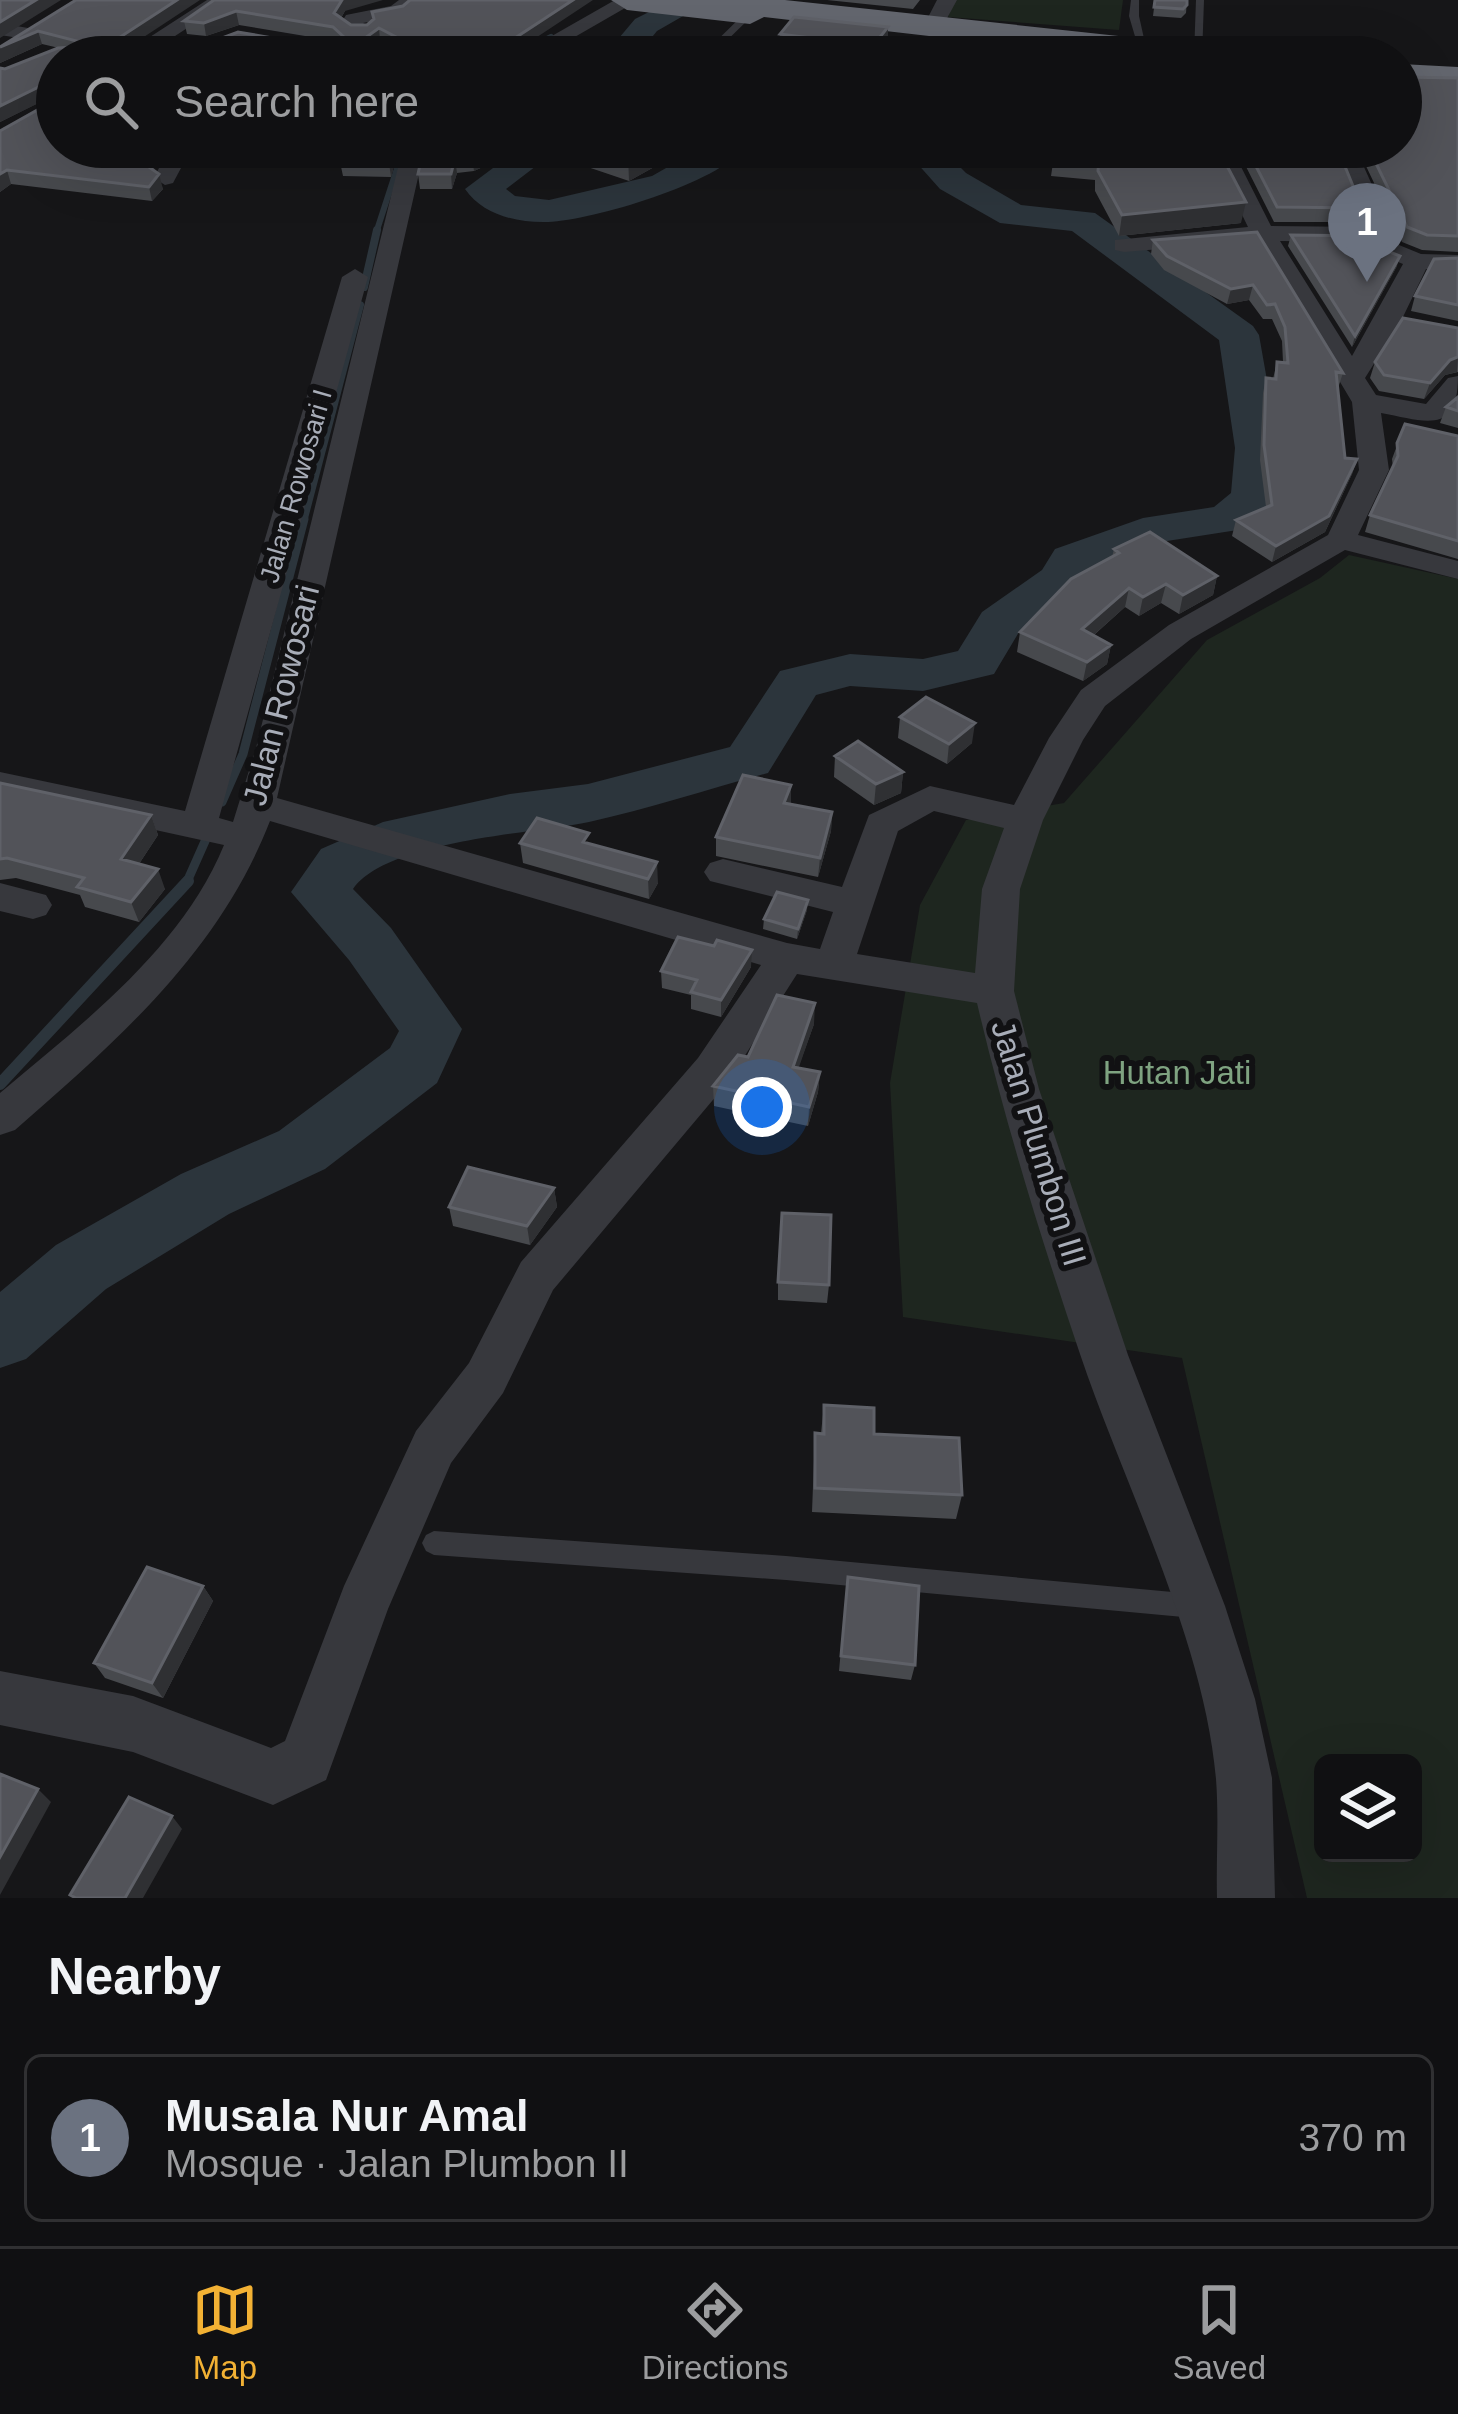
<!DOCTYPE html>
<html lang="en">
<head>
<meta charset="utf-8">
<style>
	body { margin:0; font-family:Arial,sans-serif; background:#19191b; color:#f1f3f6 }
	.controls { position:absolute; right:36px; bottom:36px; display:grid; overflow:hidden; border-radius:18px; box-shadow:0 12px 48px #0002 }
	.controls button { width:108px; height:108px; display:grid; place-items:center; padding:0; border:0; border-bottom:3px solid #303032; background:#101012; color:#f1f3f6; font:60px sans-serif }
	.you { position:absolute; left:762px; top:1107px; width:42px; height:42px; margin:-30px; border:9px solid #fff; border-radius:50%; background:#1a73e8; box-shadow:0 0 0 18px #1a73e833 }
	.badge { display:grid; place-items:center; width:78px; height:78px; border-radius:50%; background:#f2b134; color:#fff; font-size:39px; font-weight:700 }
	.pin { position:absolute; translate:-50% -99px; filter:drop-shadow(0 3px 6px #0008) }
	.pin::after { content:''; position:absolute; top:63px; width:42px; height:36px; background:inherit; clip-path:polygon(0 0,100% 0,50% 100%) }
	.list { margin:0; padding:0; list-style:none }
	h2 { display:flex; justify-content:space-between; align-items:center; height:156px; margin:0; padding:0 48px; font-size:51px }
	h2 small { font-size:39px; font-weight:400; color:#9c9d9f }
	.list li { display:grid; grid-template-columns:78px 1fr auto; gap:36px; align-items:center; box-sizing:border-box; height:168px; margin:0 24px 24px; padding:0 24px; border:3px solid #303032; border-radius:18px }
	.list b { display:block; font-size:45px; white-space:nowrap }
	.list p { margin:0; font-size:39px; white-space:nowrap; color:#9c9d9f }
	.list em { font-size:39px; font-style:normal; color:#9c9d9f }
	.icon { flex:none; width:66px; height:66px; fill:none; stroke:currentColor; stroke-width:2; stroke-linecap:round; stroke-linejoin:round }
	.map { position:relative; flex:none; width:1458px; height:1898px; overflow:hidden }
	.search { position:absolute; background:#101012; box-shadow:0 12px 48px #0002; left:36px; right:36px; top:36px; height:132px; display:flex; align-items:center; gap:30px; box-sizing:border-box; padding:0 42px; border-radius:66px; color:#9c9d9f; font-size:45px }
	.sheet { height:348px; background:#101012 }
	nav { display:flex; justify-content:space-around; align-items:center; box-sizing:border-box; height:168px; border-top:3px solid #303032; background:#101012; font-size:33px; color:#9c9d9f }
	nav a { display:grid; justify-items:center; gap:6px }
	nav .on { color:#f2b134 }
	.map>svg:first-child { display:block }
</style>
</head>
<body>
<div class="map">
<svg width="1458" height="1898" viewBox="0 0 1458 1898">
	<rect width="100%" height="100%" fill="#161618"/>
	<!-- green -->
	<path fill="#1e261f" fill-rule="evenodd" d="M 954,0 L 1123,0 L 1119,30 L 948,17 Z
		M 1349,555 L 1458,579 L 1458,1898 L 1307,1898 L 1182,1358 L 903,1317 L 890,1083 L 920,905 L 966,820 L 1064,803 L 1207,640 L 1320,578 ZM 1323,1763 L 1413,1763 L 1413,1853 L 1323,1853 Z"/>
	<g fill="none" stroke-linecap="round" stroke-linejoin="round">
		<!-- stream-far3 -->
		<path stroke="#2c353c" stroke-width="6" d="M 511,57 L 551,37
			M 376,233 L 404,147"/>
		<!-- stream-far2 -->
		<path stroke="#2c353c" stroke-width="8" d="M 364,287 L 377,230
			M 303,522 L 360,305"/>
		<!-- stream-far1 -->
		<path stroke="#2c353c" stroke-width="9" d="M 222,802 L 243,754 L 304,519
			M 186,884 L 210,830"/>
		<!-- stream -->
		<path stroke="#2c353c" stroke-width="12" d="M 0,1084 L 188,881"/>
		<!-- river -->
		<path fill="#2c353c" fill-rule="evenodd" d="M 673,0 L 711,0 L 657,31 L 636,57 L 603,57 L 635,19 Z
			M 521,147 L 561,147 L 506,189 L 515,196 L 549,200 L 652,176 L 703,147 L 745,147 C 719,183 593,220 548,222 C 517,223 483,215 465,189 Z
			M 889,147 L 940,147 L 966,173 L 1021,205 L 1095,213 L 1253,326 L 1259,335 L 1279,448 L 1276,497 L 1269,507 L 1244,529 L 1167,541 L 1090,569 L 1077,589 L 1019,632 L 994,674 L 923,691 L 850,686 L 816,695 L 768,773 C 709,789 649,809 589,822 C 531,834 388,840 353,889 L 391,928 L 462,1029 L 437,1083 L 325,1169 L 229,1214 L 106,1289 L 26,1359 L 0,1368 L 0,1292 L 56,1245 L 181,1174 L 279,1131 L 390,1048 L 399,1031 L 349,960 L 291,892 L 321,849 L 383,822 L 510,794 L 588,784 L 730,747 L 780,671 L 850,654 L 923,659 L 958,651 L 982,612 L 1042,570 L 1055,549 L 1143,518 L 1214,507 L 1231,493 L 1235,448 L 1219,340 L 1072,231 L 1000,223 L 940,189 L 915,161 L 894,154 Z"/>
		<!-- lane -->
		<path fill="#37383d" fill-rule="evenodd" d="M 1131,0 L 1139,0 L 1139,16 L 1147,52 L 1139,50 L 1129,16 Z
			M 1196,0 L 1204,0 L 1202,57 L 1194,55 Z
			M 746,12 L 754,14 L 710,57 L 700,57 Z
			M 434,1531 L 786,1556 L 1194,1594 L 1203,1597 L 1206,1606 L 1203,1615 L 1194,1618 L 786,1580 L 434,1555 L 426,1551 L 422,1543 L 426,1535 Z"/>
		<!-- street -->
		<path fill="#37383d" fill-rule="evenodd" d="M 207,0 L 230,0 L 143,57 L 119,57 Z
			M 399,0 L 421,0 L 404,15 L 363,23 L 372,30 L 369,34 L 355,34 L 340,25 L 346,15 L 391,6 Z
			M 615,0 L 639,0 L 540,57 L 515,57 Z
			M 937,0 L 957,0 L 939,33 L 925,33 L 922,29 Z
			M 0,23 L 39,30 L 42,34 L 32,40 L 0,35 Z
			M 107,147 L 168,147 L 188,155 L 173,183 L 165,185 L 154,178 L 163,160 L 118,154 Z
			M 403,147 L 425,147 L 277,798 L 787,943 L 820,949 L 833,912 L 710,881 L 704,872 L 710,863 L 723,859 L 842,887 L 869,815 L 930,786 L 1014,805 L 1049,738 L 1081,690 L 1169,625 L 1328,535 L 1359,470 L 1352,402 L 1256,241 L 1124,252 L 1115,250 L 1115,240 L 1248,227 L 1209,147 L 1231,147 L 1271,226 L 1364,227 L 1333,147 L 1355,147 L 1399,245 L 1421,254 L 1458,255 L 1458,269 L 1426,269 L 1402,319 L 1365,378 L 1376,395 L 1426,404 L 1448,378 L 1458,376 C 1458,436 1425,421 1381,413 L 1389,470 L 1358,535 L 1458,561 L 1458,579 L 1345,550 L 1191,639 L 1105,706 L 1083,740 L 1043,820 L 1020,889 L 1014,991 L 1039,1089 L 1128,1355 L 1225,1606 L 1255,1699 L 1272,1778 L 1275,1898 L 1217,1898 C 1216,1859 1219,1818 1216,1779 C 1204,1640 1125,1487 1080,1354 C 1041,1239 1005,1122 977,1003 L 797,974 L 728,1082 L 553,1290 L 503,1393 L 451,1463 L 388,1609 L 326,1780 L 273,1805 L 133,1752 L 0,1725 L 0,1671 L 133,1696 L 271,1748 L 285,1741 L 344,1586 L 416,1431 L 469,1363 L 521,1262 L 698,1058 L 761,965 L 270,821 C 219,952 118,1040 15,1130 L 0,1135 L 0,1093 C 83,1023 182,948 224,845 L 0,796 L 0,772 L 185,811 L 342,277 L 355,269 L 368,277 L 219,818 L 233,822 L 256,748 ZM 1280,241 L 1373,242 L 1381,255 L 1403,264 L 1352,356 ZM 934,811 L 1004,828 L 982,889 L 975,973 L 857,954 L 898,831 Z
			M 1030,147 L 1106,153 L 1117,160 C 1099,174 1045,165 1030,147 Z
			M 0,883 L 46,895 L 52,905 L 46,915 L 33,919 L 0,911 Z"/>
		<!-- highway -->
		<path fill="#63666e" fill-rule="evenodd" d="M 611,0 L 785,0 L 1221,47 L 1233,50 L 1238,57 L 1112,57 L 764,17 L 750,24 L 627,10 Z
			M 1401,64 L 1458,67 L 1458,89 L 1401,86 Z"/>
	</g>
	<!-- wall -->
	<path fill="#47494d" fill-rule="evenodd" d="M 76,0 L 127,48 L 206,44 L 330,48 L 338,44 L 335,41 L 239,25 L 206,36 L 187,34 L 184,21 L 214,0 L 345,11 L 341,18 L 351,25 L 367,25 L 373,20 L 372,12 L 521,48 L 547,57 L 57,57 L 57,147 L 156,164 L 153,170 L 163,189 L 152,201 L 11,184 L 0,192 L 0,131 L 55,100 L 56,94 L 0,122 L 0,68 L 5,69 L 59,48 L 42,44 L 0,63 L 0,47 ZM 380,41 L 388,45 L 386,48 L 372,48 Z
		M 827,0 L 920,0 L 913,9 Z
		M 1155,0 L 1187,0 L 1186,13 L 1181,18 L 1153,16 Z
		M 780,34 L 888,36 L 872,55 L 779,43 Z
		M 1458,78 L 1458,252 L 1422,250 L 1402,242 L 1357,147 L 1401,147 Z
		M 180,147 L 299,147 L 294,157 L 252,156 L 252,152 L 198,152 L 192,157 L 190,151 Z
		M 347,147 L 399,147 L 391,177 L 343,176 L 340,162 Z
		M 424,147 L 522,149 L 474,171 L 457,173 L 452,189 L 420,189 L 418,174 Z
		M 563,147 L 690,147 L 629,181 L 564,159 Z
		M 1075,147 L 1212,147 L 1213,150 L 1211,161 Z
		M 1236,147 L 1337,147 L 1362,208 L 1357,222 L 1274,222 Z
		M 1054,156 L 1226,164 L 1241,223 L 1119,236 L 1095,191 L 1095,180 L 1051,176 Z
		M 1257,232 L 1343,373 L 1338,388 L 1345,458 L 1357,459 L 1352,474 L 1325,532 L 1272,562 L 1232,536 L 1236,520 L 1266,507 L 1260,460 L 1263,393 L 1266,378 L 1273,379 L 1277,362 L 1283,362 L 1282,341 L 1272,319 L 1263,319 L 1249,300 L 1227,304 L 1164,270 L 1151,254 L 1153,240 Z
		M 1291,235 L 1397,266 L 1352,347 L 1288,246 Z
		M 1458,258 L 1458,321 L 1411,311 L 1415,296 Z
		M 1458,328 L 1458,372 L 1445,375 L 1424,399 L 1379,391 L 1370,378 L 1375,362 Z
		M 1458,397 L 1458,428 L 1440,423 L 1446,407 Z
		M 1405,424 L 1458,436 L 1458,559 L 1365,532 L 1370,515 L 1393,468 L 1392,459 Z
		M 1114,549 L 1217,576 L 1213,595 L 1179,614 L 1161,603 L 1139,616 L 1125,607 L 1094,635 L 1111,645 L 1107,664 L 1083,681 L 1017,652 L 1020,632 L 1112,557 Z
		M 900,717 L 972,743 L 947,764 L 898,738 Z
		M 835,756 L 903,772 L 901,793 L 874,805 L 834,777 Z
		M 0,783 L 151,815 L 158,835 L 139,864 L 165,889 L 139,922 L 85,907 L 80,895 L 16,878 L 0,880 Z
		M 790,805 L 832,812 L 831,831 L 818,877 L 716,856 L 716,837 Z
		M 520,843 L 590,844 L 658,883 L 649,899 L 523,863 Z
		M 807,910 L 797,939 L 763,929 L 764,919 Z
		M 751,967 L 721,1017 L 691,1009 L 691,995 L 662,988 L 661,971 Z
		M 814,1024 L 798,1068 L 820,1072 L 818,1092 L 808,1126 L 714,1106 L 713,1086 L 748,1057 Z
		M 554,1188 L 557,1207 L 530,1245 L 453,1226 L 449,1207 Z
		M 778,1282 L 829,1285 L 827,1303 L 778,1300 Z
		M 824,1405 L 874,1434 L 962,1495 L 956,1519 L 812,1512 L 815,1433 L 821,1433 Z
		M 203,1586 L 213,1601 L 163,1698 L 105,1678 L 94,1663 Z
		M 846,1593 L 915,1665 L 911,1680 L 839,1671 Z"/>
	<!-- shaded-wall -->
	<path fill="#2f3033" d="M 36,0 L 61,0 L 0,38 L 0,22 Z
		M 177,0 L 200,0 L 115,56 L 111,43 Z
		M 342,0 L 383,0 L 345,11 L 336,26 L 334,13 Z
		M 573,0 L 593,0 L 513,53 L 512,40 Z
		M 236,11 L 239,25 L 206,36 L 204,23 Z
		M 888,27 L 888,36 L 872,55 L 873,46 Z
		M 379,28 L 380,41 L 361,56 L 358,43 Z
		M 38,31 L 42,44 L 0,63 L 0,48 Z
		M 571,40 L 572,53 L 567,57 L 547,57 Z
		M 57,78 L 57,94 L 0,122 L 0,106 Z
		M 190,147 L 197,147 L 198,152 L 192,157 Z
		M 393,147 L 399,147 L 391,177 L 389,163 Z
		M 494,147 L 522,147 L 522,149 L 474,171 L 472,157 Z
		M 641,147 L 690,147 L 629,181 L 628,154 Z
		M 153,149 L 156,164 L 150,179 L 146,165 Z
		M 455,158 L 457,173 L 452,189 L 451,174 Z
		M 7,170 L 11,184 L 0,192 L 0,174 Z
		M 159,174 L 163,189 L 152,201 L 149,187 Z
		M 1246,202 L 1241,223 L 1119,236 L 1122,215 Z
		M 1400,256 L 1397,266 L 1352,347 L 1355,336 Z
		M 1253,285 L 1249,300 L 1227,304 L 1231,289 Z
		M 1458,357 L 1457,372 L 1445,375 L 1424,399 L 1430,383 L 1450,360 Z
		M 1357,459 L 1352,474 L 1325,532 L 1272,562 L 1276,546 Z
		M 1217,576 L 1213,595 L 1179,614 L 1183,595 Z
		M 1166,584 L 1161,603 L 1139,616 L 1143,597 Z
		M 1129,588 L 1125,607 L 1079,648 L 1082,629 Z
		M 1111,645 L 1107,664 L 1083,681 L 1087,662 Z
		M 975,723 L 972,743 L 947,764 L 949,744 Z
		M 903,772 L 901,793 L 874,805 L 876,784 Z
		M 791,785 L 791,804 L 784,803 Z
		M 832,812 L 831,831 L 818,877 L 820,858 Z
		M 151,815 L 158,835 L 129,879 L 121,859 Z
		M 657,862 L 658,883 L 649,899 L 648,879 Z
		M 158,869 L 165,889 L 139,922 L 131,902 Z
		M 808,900 L 807,910 L 797,939 L 798,929 Z
		M 752,950 L 751,967 L 721,1017 L 721,1000 Z
		M 815,1003 L 814,1024 L 792,1087 L 793,1067 Z
		M 820,1072 L 818,1092 L 808,1126 L 809,1107 Z
		M 554,1188 L 557,1207 L 530,1245 L 527,1226 Z
		M 203,1586 L 213,1601 L 163,1698 L 152,1683 Z
		M 38,1789 L 51,1802 L 0,1895 L 0,1857 Z
		M 172,1816 L 182,1829 L 143,1898 L 125,1898 Z"/>
	<!-- building -->
	<path fill="#525359" stroke="#5f6168" stroke-width="3" fill-rule="evenodd" d="M 0,0 L 36,0 L 0,22 Z
		M 76,0 L 177,0 L 111,43 L 116,48 L 140,48 L 157,38 L 206,44 L 238,32 L 330,48 L 346,39 L 333,27 L 236,11 L 204,23 L 184,21 L 214,0 L 342,0 L 334,13 L 351,25 L 367,25 L 374,19 L 372,12 L 403,6 L 410,0 L 573,0 L 512,40 L 514,48 L 539,48 L 559,38 L 571,40 L 547,57 L 57,57 L 57,147 L 136,147 L 153,149 L 146,165 L 159,174 L 149,187 L 7,170 L 0,174 L 0,131 L 55,100 L 57,78 L 0,106 L 0,68 L 5,69 L 58,48 L 76,47 L 77,41 L 38,31 L 0,47 ZM 379,28 L 396,37 L 386,48 L 363,48 L 358,43 Z
		M 1155,0 L 1187,0 L 1187,5 L 1183,9 L 1154,7 Z
		M 794,17 L 888,27 L 873,46 L 780,34 Z
		M 1401,77 L 1458,78 L 1458,236 L 1427,235 L 1407,227 L 1368,147 L 1401,147 Z
		M 347,147 L 393,147 L 389,163 L 340,162 Z
		M 424,147 L 494,147 L 472,157 L 455,158 L 451,174 L 418,174 Z
		M 606,147 L 641,147 L 628,154 Z
		M 1056,147 L 1226,164 L 1246,202 L 1122,215 L 1098,171 L 1099,160 L 1054,156 Z
		M 1182,147 L 1212,147 L 1213,150 Z
		M 1246,147 L 1337,147 L 1362,208 L 1277,207 Z
		M 1257,232 L 1343,373 L 1336,372 L 1345,458 L 1357,459 L 1329,516 L 1276,546 L 1236,520 L 1272,505 L 1264,445 L 1266,378 L 1276,379 L 1277,362 L 1288,363 L 1285,327 L 1275,304 L 1267,305 L 1253,285 L 1231,289 L 1167,256 L 1153,240 Z
		M 1291,235 L 1373,236 L 1382,249 L 1400,256 L 1355,336 Z
		M 1458,258 L 1458,305 L 1415,296 L 1434,259 Z
		M 1403,318 L 1458,328 L 1458,357 L 1450,360 L 1430,383 L 1384,375 L 1375,362 Z
		M 1458,397 L 1458,411 L 1446,407 Z
		M 1405,424 L 1458,436 L 1458,541 L 1370,515 L 1398,456 L 1397,443 Z
		M 1150,532 L 1217,576 L 1183,595 L 1166,584 L 1143,597 L 1129,588 L 1082,629 L 1111,645 L 1087,662 L 1020,632 L 1071,579 L 1119,553 L 1114,549 Z
		M 926,697 L 975,723 L 949,744 L 900,717 Z
		M 858,741 L 903,772 L 876,784 L 835,756 Z
		M 743,775 L 791,785 L 784,803 L 832,812 L 820,858 L 716,837 Z
		M 0,783 L 151,815 L 121,859 L 158,869 L 131,902 L 77,887 L 84,878 L 7,858 L 0,859 Z
		M 537,818 L 589,833 L 583,842 L 657,862 L 648,879 L 520,843 Z
		M 777,892 L 808,900 L 798,929 L 764,919 Z
		M 678,937 L 714,946 L 717,940 L 752,950 L 721,1000 L 691,992 L 697,980 L 661,971 Z
		M 777,995 L 815,1003 L 793,1067 L 820,1072 L 809,1107 L 713,1086 L 738,1055 L 748,1057 Z
		M 468,1167 L 554,1188 L 527,1226 L 449,1207 Z
		M 782,1213 L 831,1215 L 829,1285 L 778,1282 Z
		M 824,1405 L 874,1408 L 874,1434 L 959,1438 L 962,1495 L 815,1488 L 815,1433 L 824,1434 Z
		M 147,1567 L 203,1586 L 152,1683 L 94,1663 Z
		M 848,1577 L 919,1586 L 915,1665 L 841,1656 Z
		M 0,1774 L 38,1789 L 0,1857 Z
		M 129,1797 L 172,1816 L 125,1898 L 76,1898 L 70,1895 Z"/>
	<g text-anchor="middle" dominant-baseline="central" stroke-width="12" stroke-linejoin="round" paint-order="stroke">
		<!-- far-street labels -->
		<g font-size="27" fill="#a8adb8" stroke="#111113">
			<text transform="translate(296 486) rotate(-74)">Jalan Rowosari I</text>
		</g>
		<!-- street labels -->
		<g font-size="33" fill="#a8adb8" stroke="#111113">
			<text transform="translate(281 695) rotate(-76)">Jalan Rowosari</text>
			<text transform="translate(1039 1143) rotate(73)">Jalan Plumbon III</text>
		</g>
		<!-- park labels -->
		<g font-size="33" fill="#7fa381" stroke="#111113">
			<text x="1177" y="1072">Hutan Jati</text>
		</g>
	</g>
</svg>
<div class="controls">
<button><svg class="icon" aria-label="layers" viewBox="0 0 24 24"><path d="M12 4l9 5-9 5-9-5zM3 14l9 5 9-5"/></svg></button>
</div>
<div class="you"></div>
<div class="pin badge" style="left:1367px;top:282px;background:#6b7280">1</div>
<div class="search"><svg class="icon" aria-label="search" viewBox="0 0 24 24"><circle cx="10" cy="10" r="6"/><path d="M15 15l6 6"/></svg>Search here</div>
</div>
<section class="sheet">
<h2>Nearby<small></small></h2>
<ul class="list">
<li><span class="badge" style="background:#6b7280">1</span><div><b>Musala Nur Amal</b><p>Mosque · Jalan Plumbon II</p></div><em>370 m</em></li>
</ul>
</section>
<nav>
<a class="on"><svg class="icon" aria-label="map" viewBox="0 0 24 24"><path d="M3 6l6-2 6 2 6-2v14l-6 2-6-2-6 2zM9 4v14M15 6v14"/></svg>Map</a>
<a><svg class="icon" aria-label="directions" viewBox="0 0 24 24"><path d="M12 3l9 9-9 9-9-9zM9 14v-3h6M13 9l2 2-2 2"/></svg>Directions</a>
<a><svg class="icon" aria-label="saved" viewBox="0 0 24 24"><path d="M7 4h10v16l-5-4-5 4z"/></svg>Saved</a>
</nav>
</body>
</html>
